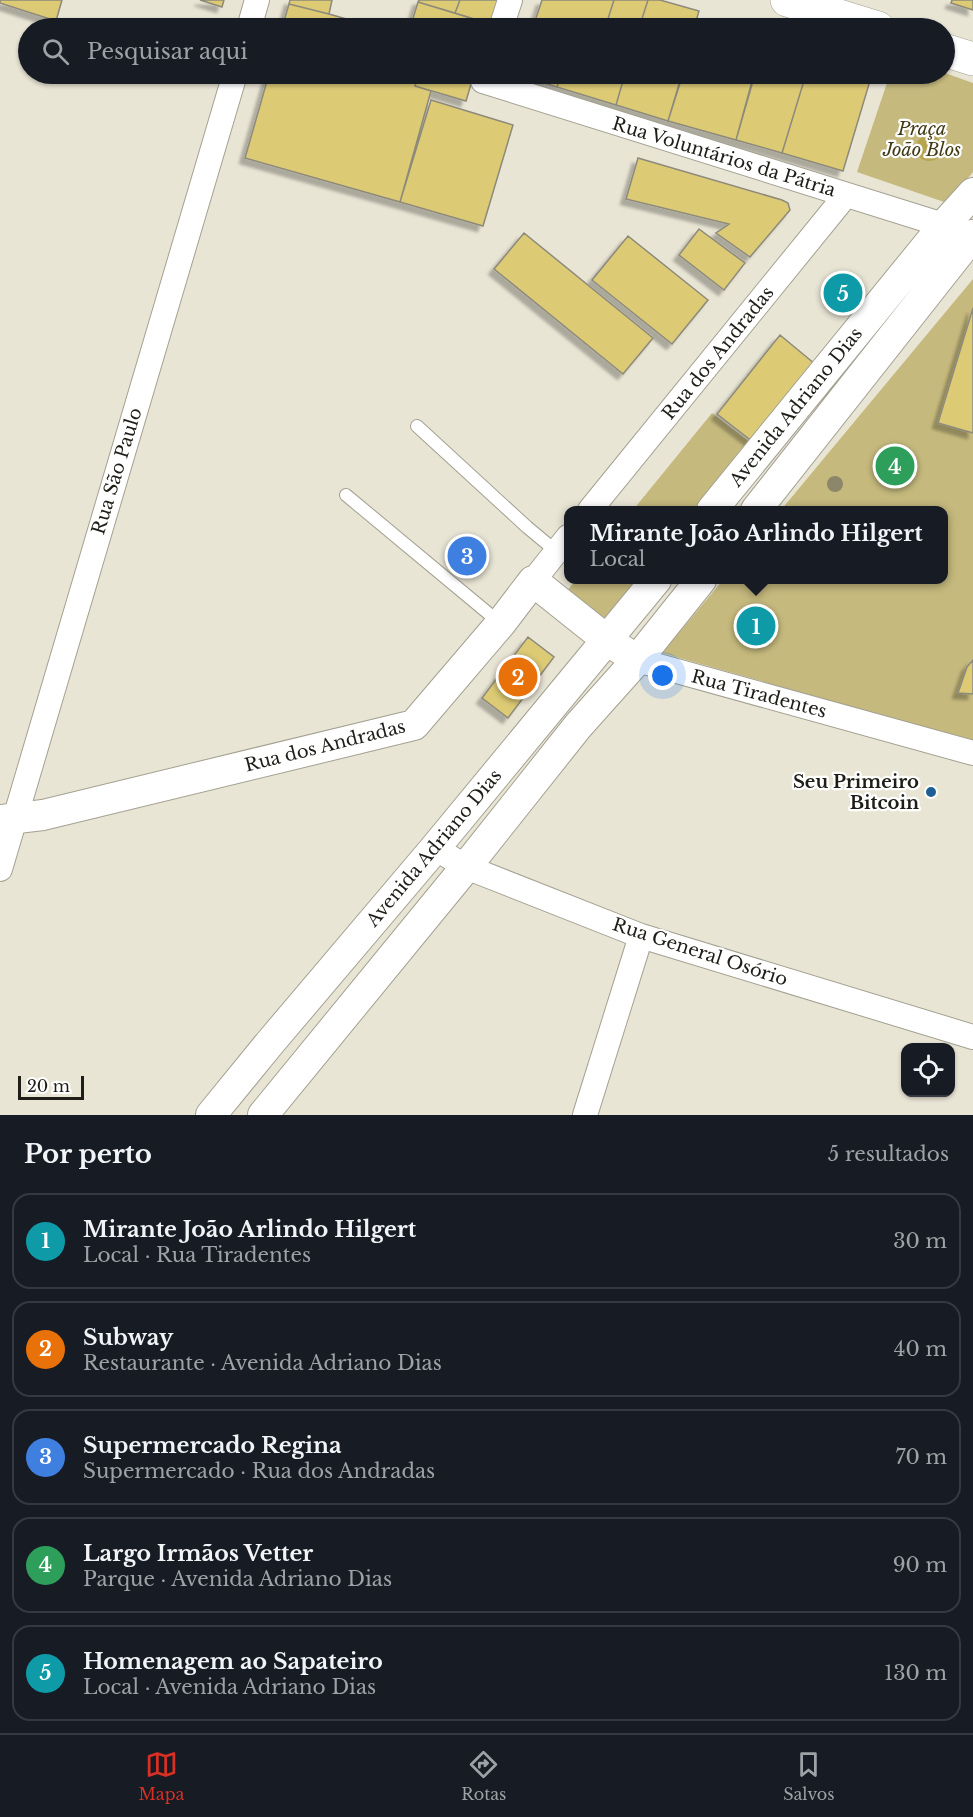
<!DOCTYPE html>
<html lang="pt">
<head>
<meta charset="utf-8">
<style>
	body { margin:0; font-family:"Libre Baskerville",serif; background:#20242c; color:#f1f3f6 }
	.controls { position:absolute; right:18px; bottom:18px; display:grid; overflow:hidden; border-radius:12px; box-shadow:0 2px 4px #0004 }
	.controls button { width:54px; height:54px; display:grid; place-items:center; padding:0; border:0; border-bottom:2px solid #363941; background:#171b24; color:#f1f3f6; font:30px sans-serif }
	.scale { position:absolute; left:18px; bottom:15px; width:66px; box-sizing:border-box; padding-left:6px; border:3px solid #1e1d17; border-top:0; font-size:16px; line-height:21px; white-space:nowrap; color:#1e1d17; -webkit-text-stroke:4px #fff; paint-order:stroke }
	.you { position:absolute; left:663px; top:676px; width:21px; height:21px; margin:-15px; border:4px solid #fff; border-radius:50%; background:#1a73e8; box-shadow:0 0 0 9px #1a73e833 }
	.badge { display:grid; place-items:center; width:39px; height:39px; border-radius:50%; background:#d93025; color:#fff; font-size:20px; font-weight:700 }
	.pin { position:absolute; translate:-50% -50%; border:3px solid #fff; box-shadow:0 2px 6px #0006 }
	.popup { position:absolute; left:564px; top:506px; width:384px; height:78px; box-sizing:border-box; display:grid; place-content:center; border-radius:12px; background:#171b24; filter:drop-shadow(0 2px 4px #0005); font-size:20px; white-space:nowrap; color:#9ea1a6 }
	.popup b { font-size:22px; color:#f1f3f6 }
	.popup::after { content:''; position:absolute; left:50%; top:100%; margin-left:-12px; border:12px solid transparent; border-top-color:#171b24 }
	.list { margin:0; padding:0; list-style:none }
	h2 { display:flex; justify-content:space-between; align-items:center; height:78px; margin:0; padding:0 24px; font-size:26px }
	h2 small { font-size:20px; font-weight:400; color:#9ea1a6 }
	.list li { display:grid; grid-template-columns:39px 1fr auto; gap:18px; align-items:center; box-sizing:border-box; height:96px; margin:0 12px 12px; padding:0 12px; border:2px solid #363941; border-radius:18px }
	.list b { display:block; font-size:22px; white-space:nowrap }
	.list p { margin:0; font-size:20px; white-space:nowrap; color:#9ea1a6 }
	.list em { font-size:20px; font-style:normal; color:#9ea1a6 }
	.icon { flex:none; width:33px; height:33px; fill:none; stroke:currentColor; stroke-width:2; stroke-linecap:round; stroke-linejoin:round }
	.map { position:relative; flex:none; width:973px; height:1115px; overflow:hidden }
	.search { position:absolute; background:#171b24; box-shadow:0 2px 4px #0004; left:18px; right:18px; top:18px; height:66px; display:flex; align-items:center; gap:15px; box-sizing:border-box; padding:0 21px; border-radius:33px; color:#9ea1a6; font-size:22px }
	.sheet { height:618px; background:#171b24 }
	nav { display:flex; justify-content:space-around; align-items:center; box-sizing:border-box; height:84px; border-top:2px solid #363941; background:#171b24; font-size:16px; color:#9ea1a6 }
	nav a { display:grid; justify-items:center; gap:3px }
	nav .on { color:#d93025 }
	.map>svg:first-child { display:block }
</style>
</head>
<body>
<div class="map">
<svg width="973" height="1115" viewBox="0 0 973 1115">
	<defs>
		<filter id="shadow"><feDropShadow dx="-5.5" dy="5.5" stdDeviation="1.5" flood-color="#0004"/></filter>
	</defs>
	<rect width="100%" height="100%" fill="#e9e5d5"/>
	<!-- green -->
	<path fill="#c5b97d" d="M 945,73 L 973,83 L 973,172 L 947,203 L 857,172 L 890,74 Z
		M 973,279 L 973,741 L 662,653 L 723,580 L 944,580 L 944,510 L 781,510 Z
		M 712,413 L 756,447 L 703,510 L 633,510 Z
		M 576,580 L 647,580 L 612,622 L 561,598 Z"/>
	<!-- water -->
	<path fill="#b6a44f" d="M916 148a13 13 0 1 1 26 0a13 13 0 1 1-26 0Z"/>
	<!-- building -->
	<path fill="#dcca75" stroke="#8d8a7b" stroke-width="1.5" filter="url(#shadow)" d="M 0,0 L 62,0 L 56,21 L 0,3 Z
		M 200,0 L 224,0 L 222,7 Z
		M 290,0 L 332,0 L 329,14 L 289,4 Z
		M 419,0 L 460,0 L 455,13 L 418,2 Z
		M 460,0 L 498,0 L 490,24 L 455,13 Z
		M 542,0 L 614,0 L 605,28 L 559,28 L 535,21 Z
		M 614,0 L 648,0 L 639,28 L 605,28 Z
		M 648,0 L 660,0 L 699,11 L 694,28 L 639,28 Z
		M 952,0 L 973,0 L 973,10 L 951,3 Z
		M 418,2 L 490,24 L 489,28 L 410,28 Z
		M 289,4 L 329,14 L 378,28 L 282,28 Z
		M 733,21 L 758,28 L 731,28 Z
		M 544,24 L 559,28 L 543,28 Z
		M 269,74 L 418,74 L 415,86 L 431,91 L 400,202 L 245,158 Z
		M 418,74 L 474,74 L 466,101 L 415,86 Z
		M 529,74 L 561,74 L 557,87 L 528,78 Z
		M 561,74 L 625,74 L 616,105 L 557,87 Z
		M 625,74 L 682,74 L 668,121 L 616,105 Z
		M 683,74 L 754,74 L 736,140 L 668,121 Z
		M 755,74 L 806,74 L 782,153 L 736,140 Z
		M 806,74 L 872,74 L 843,171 L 782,153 Z
		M 431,100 L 513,125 L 483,226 L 400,202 Z
		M 638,158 L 782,200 L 788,203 L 790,210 L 750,257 L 716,233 L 729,224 L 626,199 Z
		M 699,229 L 745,263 L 724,290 L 679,255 Z
		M 524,233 L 653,338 L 623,374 L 494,269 Z
		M 628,236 L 708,300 L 672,344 L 592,280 Z
		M 973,308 L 973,433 L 938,423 Z
		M 780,335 L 815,364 L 753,442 L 717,414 Z
		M 528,637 L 554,657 L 508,718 L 482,698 Z
		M 973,660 L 973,694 L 958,693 L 967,667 Z"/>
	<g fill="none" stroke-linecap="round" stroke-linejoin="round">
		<!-- service casing -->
		<g stroke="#a4a192" stroke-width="14">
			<path id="service" d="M 417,426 L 527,527 L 557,552
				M 346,495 L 500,623"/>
		</g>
		<!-- minor casing -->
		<g stroke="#a4a192" stroke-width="26">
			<path id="minor" d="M 249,28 L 257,0
				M 501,28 L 510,0
				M 485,74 L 483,81 L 959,230
				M 590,510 L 846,195
				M 533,581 L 568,537
				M 637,660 L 973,753
				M 435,848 L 466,867 L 641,936 L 973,1037
				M 0,869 L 235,74
				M 585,1115 L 641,936"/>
		</g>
		<!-- tertiary casing -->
		<g stroke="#a4a192" stroke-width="32">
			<path id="tertiary" d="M 712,510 L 944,225 L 973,193
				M 756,510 L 973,235
				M 0,820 L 43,815 L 414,725 L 501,623 L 533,581 L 607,640 L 637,660
				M 211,1115 L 269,1044 L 435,848 L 656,580
				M 263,1115 L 466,867 L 578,726 L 637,660 L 701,580"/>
		</g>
		<!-- secondary casing -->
		<g stroke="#a4a192" stroke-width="34">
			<path id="secondary" d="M 787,0 L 878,28
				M 944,50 L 973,59"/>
		</g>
		<!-- service -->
		<use href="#service" stroke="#fff" stroke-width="12"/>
		<!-- minor -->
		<use href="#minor" stroke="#fff" stroke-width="24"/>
		<!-- tertiary -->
		<use href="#tertiary" stroke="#fff" stroke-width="30"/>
		<!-- secondary -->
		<use href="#secondary" stroke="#fff" stroke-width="33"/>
	</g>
	<!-- trees -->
	<circle fill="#8c866b" cx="835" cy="484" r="8"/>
	<!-- markers -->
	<circle fill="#1d5f95" stroke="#fff" stroke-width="2" cx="931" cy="792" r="6"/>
	<g text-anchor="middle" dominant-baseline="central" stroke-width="4.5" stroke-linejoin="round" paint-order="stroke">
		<!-- park labels -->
		<g font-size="18" font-style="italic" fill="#403914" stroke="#fff">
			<text x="922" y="129">Praça<tspan x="922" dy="21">João Blos</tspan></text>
		</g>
		<!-- street labels -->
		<g font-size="18" fill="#1e1d17" stroke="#fff">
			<text transform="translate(724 157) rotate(17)">Rua Voluntários da Pátria</text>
			<text transform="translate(718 353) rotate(-51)">Rua dos Andradas</text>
			<text transform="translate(796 407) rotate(-51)">Avenida Adriano Dias</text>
			<text transform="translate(117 471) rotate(-73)">Rua São Paulo</text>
			<text transform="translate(759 694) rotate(15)">Rua Tiradentes</text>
			<text transform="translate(325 746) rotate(-14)">Rua dos Andradas</text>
			<text transform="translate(434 848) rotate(-50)">Avenida Adriano Dias</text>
			<text transform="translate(700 952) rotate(18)">Rua General Osório</text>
		</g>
		<!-- poi labels -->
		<g font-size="18" font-weight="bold" fill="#1e1d17" stroke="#fff" text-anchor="end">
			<text x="919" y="782">Seu Primeiro<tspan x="919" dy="21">Bitcoin</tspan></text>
		</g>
	</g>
</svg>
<div class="controls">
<button><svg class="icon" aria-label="locate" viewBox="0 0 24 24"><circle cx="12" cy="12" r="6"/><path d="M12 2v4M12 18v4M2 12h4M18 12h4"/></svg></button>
</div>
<div class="scale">20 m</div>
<div class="you"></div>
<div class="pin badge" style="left:756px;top:626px;background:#0f9aa8">1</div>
<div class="popup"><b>Mirante João Arlindo Hilgert</b>Local</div>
<div class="pin badge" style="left:518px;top:677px;background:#e8710a">2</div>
<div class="pin badge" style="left:467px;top:556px;background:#3f7fe0">3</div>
<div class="pin badge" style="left:895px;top:466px;background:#2e9e5b">4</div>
<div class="pin badge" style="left:843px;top:293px;background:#0f9aa8">5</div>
<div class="search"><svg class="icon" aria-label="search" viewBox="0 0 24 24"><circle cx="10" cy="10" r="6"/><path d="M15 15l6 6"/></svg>Pesquisar aqui</div>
</div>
<section class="sheet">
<h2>Por perto<small>5 resultados</small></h2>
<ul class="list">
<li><span class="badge" style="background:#0f9aa8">1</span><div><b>Mirante João Arlindo Hilgert</b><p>Local · Rua Tiradentes</p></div><em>30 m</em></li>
<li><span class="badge" style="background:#e8710a">2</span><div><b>Subway</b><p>Restaurante · Avenida Adriano Dias</p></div><em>40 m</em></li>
<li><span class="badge" style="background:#3f7fe0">3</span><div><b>Supermercado Regina</b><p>Supermercado · Rua dos Andradas</p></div><em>70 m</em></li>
<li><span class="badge" style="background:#2e9e5b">4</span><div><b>Largo Irmãos Vetter</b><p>Parque · Avenida Adriano Dias</p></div><em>90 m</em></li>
<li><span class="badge" style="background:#0f9aa8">5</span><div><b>Homenagem ao Sapateiro</b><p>Local · Avenida Adriano Dias</p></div><em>130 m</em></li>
</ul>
</section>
<nav>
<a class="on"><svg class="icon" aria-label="map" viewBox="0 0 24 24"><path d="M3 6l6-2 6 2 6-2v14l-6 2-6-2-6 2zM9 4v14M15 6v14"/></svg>Mapa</a>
<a><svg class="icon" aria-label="directions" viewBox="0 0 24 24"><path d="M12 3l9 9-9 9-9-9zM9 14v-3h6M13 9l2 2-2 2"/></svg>Rotas</a>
<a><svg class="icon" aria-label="saved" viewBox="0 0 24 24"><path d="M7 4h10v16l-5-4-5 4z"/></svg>Salvos</a>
</nav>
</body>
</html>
